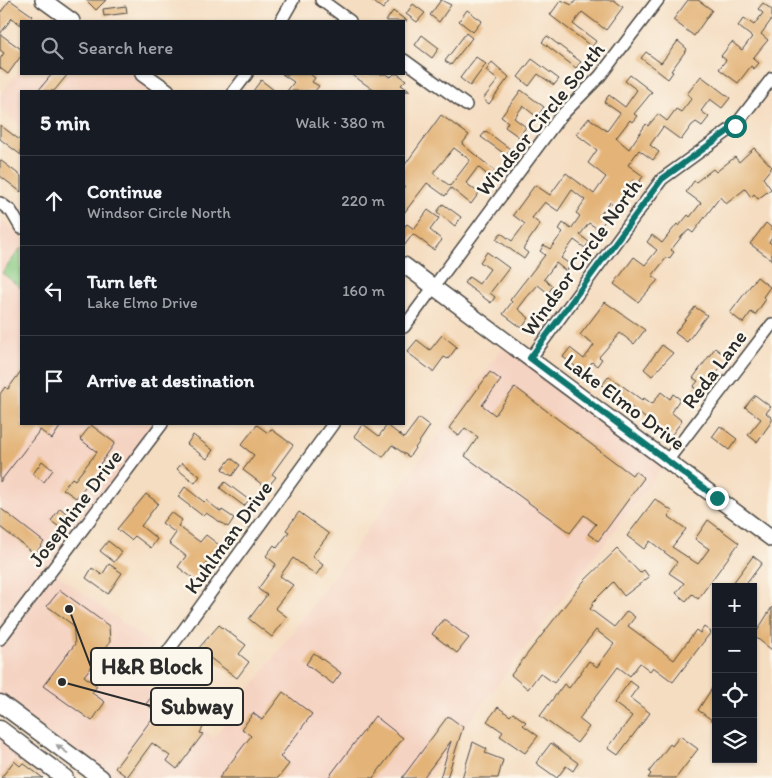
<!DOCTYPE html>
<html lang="en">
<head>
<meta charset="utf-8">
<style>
	body { margin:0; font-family:Itim,sans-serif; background:#20242c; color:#f1f3f6 }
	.controls { position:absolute; right:15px; bottom:15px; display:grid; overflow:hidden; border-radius:0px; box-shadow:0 1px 4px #0004 }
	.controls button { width:45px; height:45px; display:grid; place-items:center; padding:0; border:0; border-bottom:1px solid #363941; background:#171b24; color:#f1f3f6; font:25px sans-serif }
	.stop { position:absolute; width:15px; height:15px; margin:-11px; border:4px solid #0f766e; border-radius:50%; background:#fff }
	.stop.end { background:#0f766e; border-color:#fff; box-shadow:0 1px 5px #0008 }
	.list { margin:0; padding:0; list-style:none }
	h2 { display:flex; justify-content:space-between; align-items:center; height:65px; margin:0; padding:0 20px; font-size:21px }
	h2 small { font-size:16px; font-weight:400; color:#9ea1a6 }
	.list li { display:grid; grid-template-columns:32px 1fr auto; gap:15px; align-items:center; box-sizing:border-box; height:90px; padding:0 20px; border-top:1px solid #363941 }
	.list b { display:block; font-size:19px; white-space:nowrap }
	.list p { margin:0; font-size:16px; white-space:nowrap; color:#9ea1a6 }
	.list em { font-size:16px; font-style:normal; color:#9ea1a6 }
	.icon { flex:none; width:28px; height:28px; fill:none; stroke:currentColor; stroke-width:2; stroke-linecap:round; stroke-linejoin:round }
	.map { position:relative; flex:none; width:772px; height:778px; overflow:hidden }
	.search { position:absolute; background:#171b24; box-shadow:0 1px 4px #0004; left:20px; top:20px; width:385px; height:55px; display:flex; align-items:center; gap:12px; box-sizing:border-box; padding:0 18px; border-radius:0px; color:#9ea1a6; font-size:19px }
	.panel { position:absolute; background:#171b24; box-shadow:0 1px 4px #0004; left:20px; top:90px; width:385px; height:335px; border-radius:0px }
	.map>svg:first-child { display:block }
</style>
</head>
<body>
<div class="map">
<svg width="772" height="778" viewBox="0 0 772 778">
	<rect width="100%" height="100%" fill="#fbf7ec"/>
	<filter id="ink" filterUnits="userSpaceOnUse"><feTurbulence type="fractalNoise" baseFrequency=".02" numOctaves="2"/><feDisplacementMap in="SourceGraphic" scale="10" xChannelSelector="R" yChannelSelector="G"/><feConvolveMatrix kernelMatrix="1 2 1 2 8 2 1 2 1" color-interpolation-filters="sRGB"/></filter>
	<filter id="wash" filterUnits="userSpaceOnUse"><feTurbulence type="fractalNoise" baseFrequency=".0096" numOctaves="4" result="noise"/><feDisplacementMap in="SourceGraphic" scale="20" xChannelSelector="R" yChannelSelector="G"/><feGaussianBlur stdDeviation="1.12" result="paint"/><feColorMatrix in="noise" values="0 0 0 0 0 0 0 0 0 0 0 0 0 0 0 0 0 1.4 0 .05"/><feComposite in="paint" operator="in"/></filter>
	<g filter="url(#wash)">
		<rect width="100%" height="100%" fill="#f5ddc1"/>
		<!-- built -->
		<path fill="#f5d3c2" d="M 21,67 L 21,74 L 144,74 L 155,91 L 21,91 L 21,125 L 0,109 L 0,95 Z
			M 0,219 L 21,235 L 21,424 L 162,424 L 52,570 L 156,647 L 133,677 L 214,738 L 507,342 L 667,461 L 427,778 L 101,778 L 0,703 Z
			M 0,729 L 65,778 L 0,778 Z"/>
		<!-- green -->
		<path fill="#86c982" stroke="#587a56" d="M 21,248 L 21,288 L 2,273 Z"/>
		<g id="blocks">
			<!-- building -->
			<path fill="#e3b377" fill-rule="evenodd" d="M 10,0 L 33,16 L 29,21 L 21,21 L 21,25 L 12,18 L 0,34 L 21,49 L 21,56 L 8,74 L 0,68 L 0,59 L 4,53 L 0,50 L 0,13 Z
				M 86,0 L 106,0 L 96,10 Z
				M 371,0 L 390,0 L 383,9 Z
				M 441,0 L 451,5 L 439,22 L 430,15 Z
				M 561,0 L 572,5 L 576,0 L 614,0 L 623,7 L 606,30 L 582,12 L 573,24 L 596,41 L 592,47 L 550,15 Z
				M 688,0 L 698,0 L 712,10 L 694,36 L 673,20 Z
				M 763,3 L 772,10 L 772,19 L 761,34 L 768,40 L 753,58 L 759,63 L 754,69 L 751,66 L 738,83 L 719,69 L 726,60 L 721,56 L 732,42 L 742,50 L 752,37 L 738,26 L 744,18 L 754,25 L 763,13 L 758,9 Z
				M 413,4 L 425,13 L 417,22 L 406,14 Z
				M 126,6 L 127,13 L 104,16 L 103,9 Z
				M 467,10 L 482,21 L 473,32 L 459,21 Z
				M 393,11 L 407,21 L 386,21 Z
				M 466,33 L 472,38 L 451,65 L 445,61 Z
				M 422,35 L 439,48 L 432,58 L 415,45 Z
				M 547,36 L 581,62 L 576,68 L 542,42 Z
				M 678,41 L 687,49 L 671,71 L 673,72 L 668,79 L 641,58 L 646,52 L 661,63 Z
				M 476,57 L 486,64 L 470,86 L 460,78 Z
				M 532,59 L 559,79 L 554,85 L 538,74 L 529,86 L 518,77 Z
				M 492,62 L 509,77 L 489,104 L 483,99 L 498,80 L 486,71 Z
				M 52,74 L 68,74 L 54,91 L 38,91 Z
				M 282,74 L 310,74 L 315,78 L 312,82 L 319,86 L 315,91 L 287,91 L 294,82 Z
				M 351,74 L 386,74 L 391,77 L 394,74 L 398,74 L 406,80 L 401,85 L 410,91 L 375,91 Z
				M 630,75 L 652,92 L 634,114 L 637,116 L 632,122 L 630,120 L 616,138 L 629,149 L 646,124 L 648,126 L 658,114 L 667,121 L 676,109 L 681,112 L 692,98 L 687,94 L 701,76 L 730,98 L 722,108 L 710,99 L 701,111 L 709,117 L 702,126 L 696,122 L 692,125 L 681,140 L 663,127 L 650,145 L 659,152 L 653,160 L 639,150 L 628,165 L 643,176 L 638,184 L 633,180 L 615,206 L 610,202 L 600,215 L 606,220 L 598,229 L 589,223 L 580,235 L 589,242 L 585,248 L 574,240 L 561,258 L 571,265 L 566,271 L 556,263 L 544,279 L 553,286 L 548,293 L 538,285 L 527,297 L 518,309 L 529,318 L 522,328 L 503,314 L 512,302 L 510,300 L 545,255 L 540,251 L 544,245 L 550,249 L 563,232 L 559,229 L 563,223 L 571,229 L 580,216 L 576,213 L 585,200 L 572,190 L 558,211 L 545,202 L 532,218 L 540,224 L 523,249 L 528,253 L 524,259 L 496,239 L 501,233 L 512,241 L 525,224 L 513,215 L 535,185 L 550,195 L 566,173 L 594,194 L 606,177 L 588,163 L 597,150 L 576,134 L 589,118 L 607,131 L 620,113 L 604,102 L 609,95 L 625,107 L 637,90 L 625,81 Z
				M 261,80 L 275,91 L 253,91 Z
				M 521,90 L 544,107 L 537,117 L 523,106 L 514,118 L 526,127 L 519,137 L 505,127 L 508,122 L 501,117 Z
				M 441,115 L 469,135 L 462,144 L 495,171 L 490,177 L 478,167 L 466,183 L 479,193 L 471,204 L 451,188 L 445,196 L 427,183 L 404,213 L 404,166 ZM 454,148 L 470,160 L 450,186 L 433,173 Z
				M 0,125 L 21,141 L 21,155 L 0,139 Z
				M 486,131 L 510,149 L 506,155 L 481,137 Z
				M 754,148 L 772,167 L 763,178 L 771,189 L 758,199 L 754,194 L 751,197 L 745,189 L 726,204 L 720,197 L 693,233 L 689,230 L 682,236 L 671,250 L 674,252 L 669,259 L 667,257 L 652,276 L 658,280 L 638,302 L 614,284 L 634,257 L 645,265 L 657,250 L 647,242 L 652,235 L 662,243 L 677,224 L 679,226 L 688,215 L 690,217 L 701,203 L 686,192 L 694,181 L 696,182 L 713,169 L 716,172 L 735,157 L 739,162 Z
				M 0,160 L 21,176 L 21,192 L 0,176 Z
				M 443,204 L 461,217 L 455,226 L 437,212 Z
				M 428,210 L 439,218 L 430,230 L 442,240 L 434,250 L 413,234 L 404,246 L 404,227 L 407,224 L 414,229 Z
				M 766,223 L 772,228 L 772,238 L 769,242 L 772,244 L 772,260 L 750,244 Z
				M 487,252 L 509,268 L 490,293 L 495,297 L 491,303 L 464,283 L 469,277 L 479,284 L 490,269 L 480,262 Z
				M 757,277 L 770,287 L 763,297 L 766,299 L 755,315 L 751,312 L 743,323 L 730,313 Z
				M 605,302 L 645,330 L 634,344 L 620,333 L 599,357 L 602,359 L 597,366 L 592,362 L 584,373 L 563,357 L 570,348 L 584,359 L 594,345 L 580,335 Z
				M 695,307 L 707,315 L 687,342 L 675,333 Z
				M 442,335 L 457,347 L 448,359 L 444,357 L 433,372 L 407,352 L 417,340 L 430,350 Z
				M 662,345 L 673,353 L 652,376 L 644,369 Z
				M 715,348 L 728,358 L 702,393 L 693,387 L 698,381 L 693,378 Z
				M 21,371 L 21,424 L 56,424 L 60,427 L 52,439 L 40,430 L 0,482 L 0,394 L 5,387 L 8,389 Z
				M 490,372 L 501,380 L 482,405 L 495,415 L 515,387 L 632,475 L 635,471 L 644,478 L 598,541 L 588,534 L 596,524 L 584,515 L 570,533 L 465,456 L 478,437 L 465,428 L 459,436 L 449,428 Z
				M 609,376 L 642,400 L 644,398 L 652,404 L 661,392 L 670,399 L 673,394 L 680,399 L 671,412 L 682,421 L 670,437 L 602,385 Z
				M 755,395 L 771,407 L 766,413 L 772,418 L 772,421 L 757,442 L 748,435 L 761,419 L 745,407 Z
				M 419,418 L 430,426 L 409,457 L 392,445 L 383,457 L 354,436 L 363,424 L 379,436 L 387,425 L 404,438 Z
				M 91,425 L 115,443 L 100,464 L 102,466 L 76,498 L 63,489 L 72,478 L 75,480 L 97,452 L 80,439 Z
				M 257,425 L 268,433 L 271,429 L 293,445 L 272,474 L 276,477 L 267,488 L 243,470 L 254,455 L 241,445 Z
				M 720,426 L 737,439 L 729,450 L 712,437 Z
				M 193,435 L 213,450 L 207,459 L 187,444 Z
				M 231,458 L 240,465 L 232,476 L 222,469 Z
				M 42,461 L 53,470 L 44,482 L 33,474 Z
				M 182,463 L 200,476 L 195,483 L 177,469 Z
				M 225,482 L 249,500 L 244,506 L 220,488 Z
				M 185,487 L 204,502 L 206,500 L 221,512 L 222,510 L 234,518 L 228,527 L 206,513 L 203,516 L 178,497 Z
				M 146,494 L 158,503 L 141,526 L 157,539 L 151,548 L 135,536 L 131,540 L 117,529 Z
				M 655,499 L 672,511 L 668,516 L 686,529 L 672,547 L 698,564 L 709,549 L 695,539 L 708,520 L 739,543 L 698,599 L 692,594 L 686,601 L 676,593 L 684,583 L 669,573 L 677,562 L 650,541 L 644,549 L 627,536 Z
				M 0,508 L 44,542 L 35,554 L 0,527 Z
				M 60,508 L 71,517 L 62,529 L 51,521 Z
				M 171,512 L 182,520 L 178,526 L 200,542 L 206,535 L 219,545 L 200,574 L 206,579 L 202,585 L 178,567 L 186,556 L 169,543 L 176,533 L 162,523 Z
				M 299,512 L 329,534 L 312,556 L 323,565 L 316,575 L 293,558 L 280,576 L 293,585 L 275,608 L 287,617 L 272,637 L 249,619 L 267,595 L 258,589 L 276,564 L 266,556 L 274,545 L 277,548 L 289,532 L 286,530 Z
				M 108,541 L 122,552 L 114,562 L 100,551 Z
				M 617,549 L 640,573 L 644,570 L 649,577 L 624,596 L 613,582 L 591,604 L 593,605 L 590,609 L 614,627 L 627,611 L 635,617 L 628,626 L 674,660 L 696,630 L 700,633 L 704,627 L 711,632 L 673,682 L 653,667 L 650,671 L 640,663 L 630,676 L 618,667 L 579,719 L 589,727 L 577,743 L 540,716 L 564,684 L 569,688 L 589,661 L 597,667 L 614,644 L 596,630 L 554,683 L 540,673 L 528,689 L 511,675 L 583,582 Z
				M 753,556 L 762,563 L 744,587 L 730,587 Z
				M 109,564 L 122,573 L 108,594 L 86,578 L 92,568 L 102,575 Z
				M 60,590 L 109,626 L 110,642 L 84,676 L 97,686 L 92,693 L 105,702 L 92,721 L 43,686 L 75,644 L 73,625 L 47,606 Z
				M 772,607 L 772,650 L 754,636 Z
				M 444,619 L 469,638 L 457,653 L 432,634 Z
				M 219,625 L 246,645 L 239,654 L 249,662 L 237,678 L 198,649 Z
				M 314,653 L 341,673 L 333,684 L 306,664 Z
				M 630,681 L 638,687 L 630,698 L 650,713 L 618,755 L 608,748 L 632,716 L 614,703 Z
				M 716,682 L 716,723 L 698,710 Z
				M 283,692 L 312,714 L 280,757 L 289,764 L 278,778 L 219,778 L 251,736 L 242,729 L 253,713 L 262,720 Z
				M 152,696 L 176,714 L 187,699 L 209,716 L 200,733 L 203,734 L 177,769 L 167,761 L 170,756 L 152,743 L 127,777 L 115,768 L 157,712 L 146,704 Z
				M 498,707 L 510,716 L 513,713 L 526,722 L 523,725 L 538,736 L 525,753 L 500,736 L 503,732 L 487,721 Z
				M 375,716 L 403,738 L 373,778 L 328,778 Z
				M 448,716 L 463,727 L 447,778 L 440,778 L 451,741 L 423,778 L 402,778 Z
				M 680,736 L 698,749 L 676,778 L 648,778 L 651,774 L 649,772 L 670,744 L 672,746 Z
				M 473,742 L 487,749 L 485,753 L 503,760 L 498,778 L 462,778 Z
				M 551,743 L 578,763 L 573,771 L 566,766 L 557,778 L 536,763 Z
				M 14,761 L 20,766 L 23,763 L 43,778 L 1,778 Z"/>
		</g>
	</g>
	<g filter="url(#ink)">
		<use href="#blocks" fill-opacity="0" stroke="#494642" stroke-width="1"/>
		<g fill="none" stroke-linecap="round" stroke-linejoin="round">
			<!-- minor casing -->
			<g stroke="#494642" stroke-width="14">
				<path id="minor" d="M 321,0 L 350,21
					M 281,21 L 293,0
					M 404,60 L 466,105
					M 234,91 L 247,74
					M 0,203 L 11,211 L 21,228
					M 404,327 L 559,118 L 600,76 L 658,0
					M 530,359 L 662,179 L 735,126 L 772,78
					M 667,461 L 772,324
					M 0,639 L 162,424
					M 153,672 L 333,424"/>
			</g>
			<!-- secondary casing -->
			<g stroke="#494642" stroke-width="18">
				<path id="secondary" d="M 43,0 L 72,21
					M 143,74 L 167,91
					M 404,265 L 772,539"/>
			</g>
			<!-- primary casing -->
			<g stroke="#494642" stroke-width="19">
				<path id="primary" d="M 0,703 L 101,778
					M 0,729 L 65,778"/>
			</g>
			<!-- minor -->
			<use href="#minor" stroke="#fff" stroke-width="11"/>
			<!-- secondary -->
			<use href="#secondary" stroke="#fff" stroke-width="15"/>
			<!-- primary -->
			<use href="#primary" stroke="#fff" stroke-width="16"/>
		</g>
		<!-- one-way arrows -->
		<defs><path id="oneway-solid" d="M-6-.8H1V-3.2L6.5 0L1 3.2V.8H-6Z" transform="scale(1.25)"/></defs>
		<use fill="#a0a0a0" href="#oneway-solid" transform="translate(62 749) rotate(-143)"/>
	</g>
	<g fill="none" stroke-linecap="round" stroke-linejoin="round" filter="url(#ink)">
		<!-- route -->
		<path stroke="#0f766e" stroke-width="6" d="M 717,498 L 530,358 L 662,179 L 735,126"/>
	</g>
	<g text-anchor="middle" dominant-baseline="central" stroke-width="5" stroke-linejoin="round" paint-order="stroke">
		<!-- street labels -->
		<g font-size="21" fill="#2b2b2b" stroke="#fbf7ec">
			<text transform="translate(540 119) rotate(-51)">Windsor Circle South</text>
			<text transform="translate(581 257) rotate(-54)">Windsor Circle North</text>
			<text transform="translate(714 369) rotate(-53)">Reda Lane</text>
			<text transform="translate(625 402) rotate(37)">Lake Elmo Drive</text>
			<text transform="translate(75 508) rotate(-53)">Josephine Drive</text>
			<text transform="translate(228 537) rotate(-54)">Kuhlman Drive</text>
		</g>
	</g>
	<!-- callouts -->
	<path fill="none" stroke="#2b2b2b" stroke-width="2" d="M69 609L91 667M62 682L151 706"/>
	<g fill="#2b2b2b" stroke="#fbf7ec" stroke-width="2">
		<circle cx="69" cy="609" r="5"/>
		<circle cx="62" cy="682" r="5"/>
	</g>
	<g fill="#fbf7ec" stroke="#2b2b2b" stroke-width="2">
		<rect x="91" y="648" width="121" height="37" rx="5"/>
		<rect x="151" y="688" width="92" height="37" rx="5"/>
	</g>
	<g font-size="22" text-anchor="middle" font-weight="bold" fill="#2b2b2b">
		<text x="152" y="674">H&amp;R Block</text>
		<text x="197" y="714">Subway</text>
	</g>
</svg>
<div class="controls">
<button>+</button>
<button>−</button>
<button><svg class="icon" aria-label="locate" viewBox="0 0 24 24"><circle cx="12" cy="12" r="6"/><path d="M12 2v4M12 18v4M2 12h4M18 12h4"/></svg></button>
<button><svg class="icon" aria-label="layers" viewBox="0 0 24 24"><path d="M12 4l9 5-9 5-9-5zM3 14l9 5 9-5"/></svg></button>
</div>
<div class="stop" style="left:735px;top:126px"></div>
<div class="stop end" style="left:717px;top:498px"></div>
<div class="search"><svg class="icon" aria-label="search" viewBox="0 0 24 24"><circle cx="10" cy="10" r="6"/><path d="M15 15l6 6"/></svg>Search here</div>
<section class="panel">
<h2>5 min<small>Walk · 380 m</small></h2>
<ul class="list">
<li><svg class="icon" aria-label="ahead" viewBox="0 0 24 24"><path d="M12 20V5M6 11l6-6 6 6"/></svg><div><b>Continue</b><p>Windsor Circle North</p></div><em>220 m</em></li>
<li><svg class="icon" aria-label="left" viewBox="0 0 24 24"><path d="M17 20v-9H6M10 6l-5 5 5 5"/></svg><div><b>Turn left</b><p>Lake Elmo Drive</p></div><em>160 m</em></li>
<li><svg class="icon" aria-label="arrive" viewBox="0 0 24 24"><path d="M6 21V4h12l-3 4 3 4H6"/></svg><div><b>Arrive at destination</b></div></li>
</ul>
</section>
</div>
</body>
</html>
